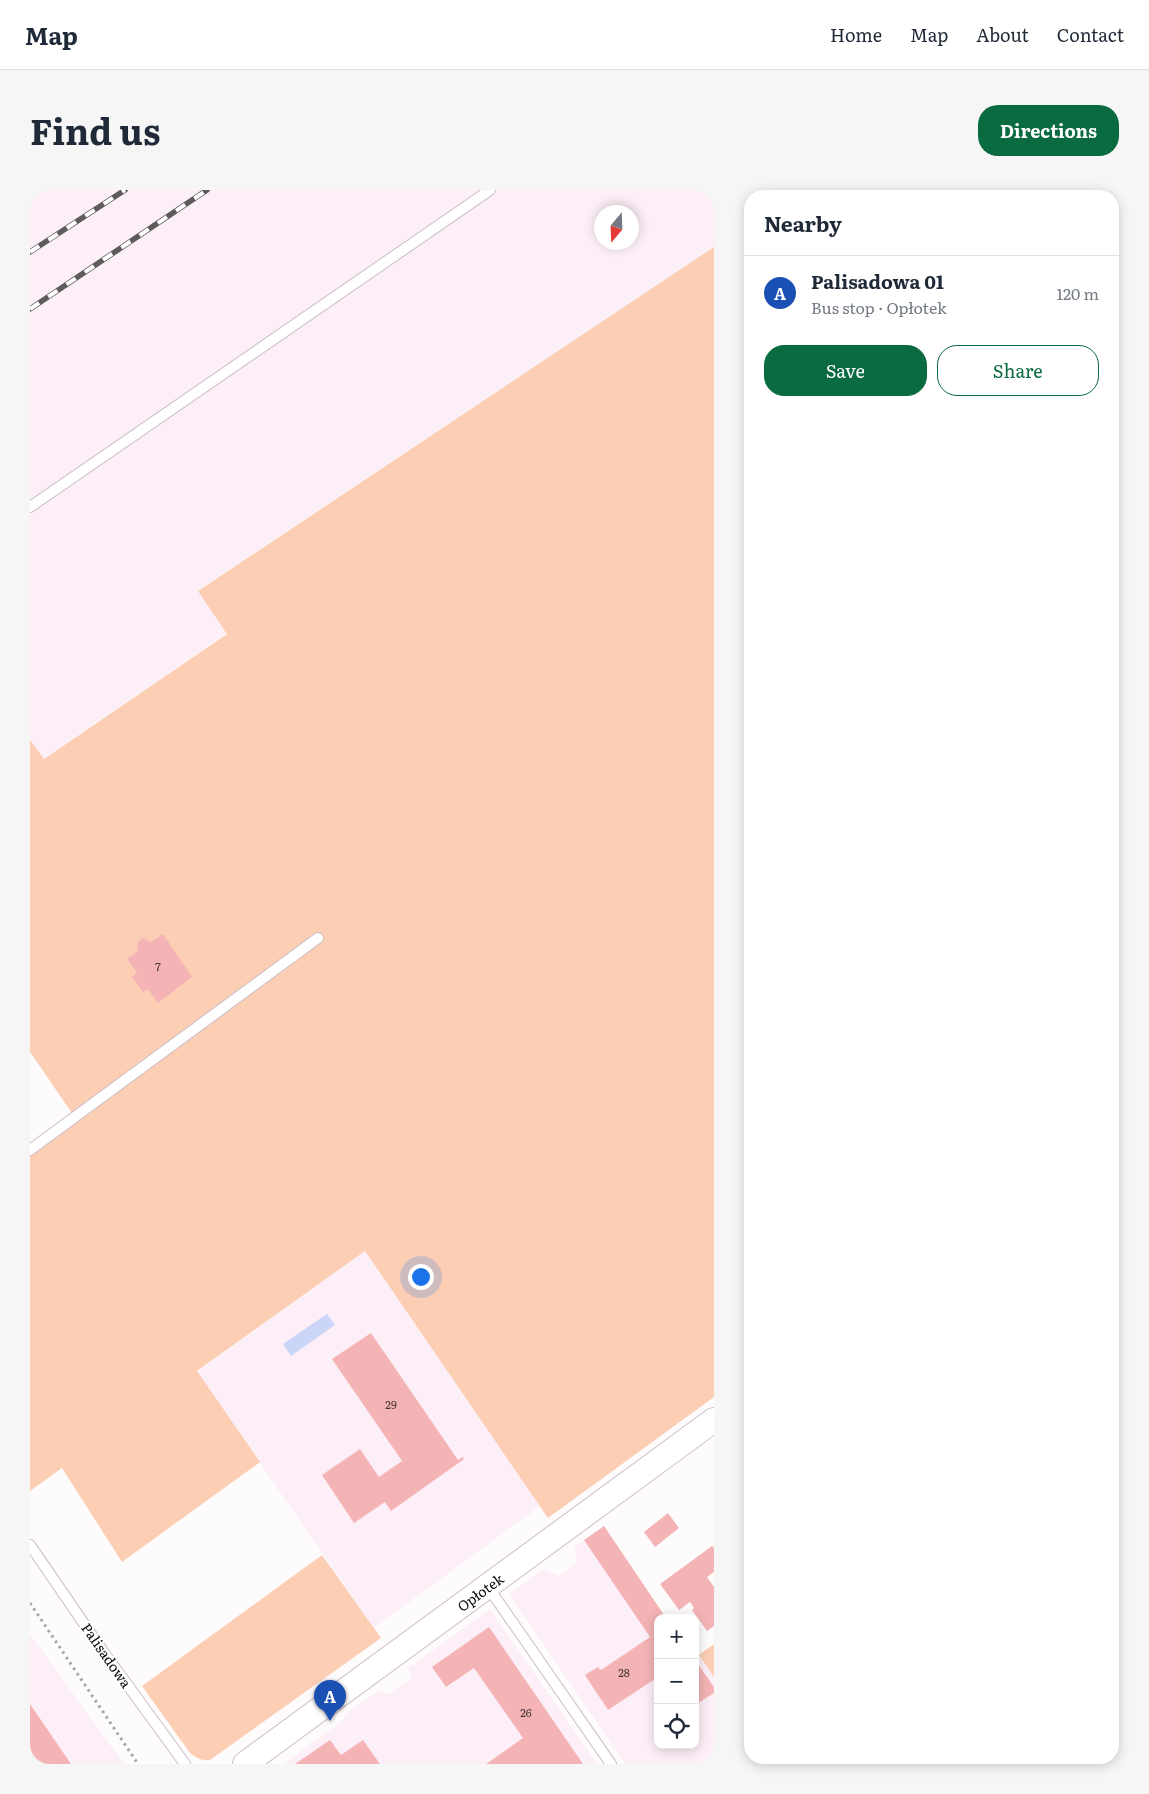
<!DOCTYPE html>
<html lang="en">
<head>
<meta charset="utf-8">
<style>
	body { margin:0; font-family:Literata,serif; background:#f6f6f7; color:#1f2937 }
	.controls { position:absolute; right:15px; bottom:15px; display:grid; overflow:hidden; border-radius:10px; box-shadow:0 2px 12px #0003 }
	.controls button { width:45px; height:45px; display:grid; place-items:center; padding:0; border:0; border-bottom:1px solid #e0e1e3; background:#fff; color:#1f2937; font:25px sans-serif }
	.compass { position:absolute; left:564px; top:15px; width:45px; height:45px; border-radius:50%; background:#fff; box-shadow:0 2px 12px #0003; rotate:199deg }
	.you { position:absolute; left:390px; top:1086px; width:18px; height:18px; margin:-12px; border:4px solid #fff; border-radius:50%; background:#1a73e8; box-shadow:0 0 0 8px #1a73e833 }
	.badge { display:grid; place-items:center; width:32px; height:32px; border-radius:50%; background:#0b6b40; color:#fff; font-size:16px; font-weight:700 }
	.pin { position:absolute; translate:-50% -41px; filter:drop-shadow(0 1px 2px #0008) }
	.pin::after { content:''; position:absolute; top:26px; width:18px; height:15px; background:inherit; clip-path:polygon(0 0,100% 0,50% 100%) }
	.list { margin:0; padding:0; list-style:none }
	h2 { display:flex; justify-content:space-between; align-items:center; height:65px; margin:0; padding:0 20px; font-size:21px }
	h2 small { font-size:16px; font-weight:400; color:#747a83 }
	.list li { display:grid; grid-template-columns:32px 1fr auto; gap:15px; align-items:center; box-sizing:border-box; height:75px; padding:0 20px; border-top:1px solid #e0e1e3 }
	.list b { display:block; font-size:19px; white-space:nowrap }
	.list p { margin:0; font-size:16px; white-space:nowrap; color:#747a83 }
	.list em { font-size:16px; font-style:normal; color:#747a83 }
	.actions { display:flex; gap:10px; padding:15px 20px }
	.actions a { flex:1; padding:11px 0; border:1px solid #0b6b40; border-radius:20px; text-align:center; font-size:18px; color:#0b6b40 }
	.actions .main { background:#0b6b40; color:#fff }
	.icon { flex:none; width:28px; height:28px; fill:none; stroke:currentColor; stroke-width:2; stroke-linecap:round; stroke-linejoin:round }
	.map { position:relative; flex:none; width:684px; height:1574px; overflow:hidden; border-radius:20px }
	header { display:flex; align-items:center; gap:30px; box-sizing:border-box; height:70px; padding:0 25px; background:#fff; border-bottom:1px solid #e0e1e3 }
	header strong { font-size:24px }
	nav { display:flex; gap:28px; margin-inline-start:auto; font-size:18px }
	.intro { display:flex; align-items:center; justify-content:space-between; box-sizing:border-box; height:120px; padding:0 30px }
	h1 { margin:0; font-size:35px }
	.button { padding:12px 22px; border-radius:20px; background:#0b6b40; color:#fff; font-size:18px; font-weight:700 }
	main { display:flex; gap:30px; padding:0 30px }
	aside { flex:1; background:#fff; border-radius:20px; box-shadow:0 2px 12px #0003 }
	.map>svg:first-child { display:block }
</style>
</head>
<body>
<header>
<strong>Map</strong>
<nav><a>Home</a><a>Map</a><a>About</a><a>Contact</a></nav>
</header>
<div class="intro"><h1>Find us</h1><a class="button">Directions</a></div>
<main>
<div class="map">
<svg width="684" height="1574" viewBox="0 0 684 1574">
	<rect width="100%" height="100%" fill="#fefbfc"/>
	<!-- built -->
	<path fill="#fdeff7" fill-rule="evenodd" d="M 0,0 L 684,0 L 684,57 L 168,400 L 197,443 L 13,569 L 0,550 ZM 572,22 L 602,22 L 602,52 L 572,52 Z
		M 335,1061 L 510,1316 L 344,1438 L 167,1182 Z
		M 574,1336 L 636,1428 L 628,1428 L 628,1555 L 665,1555 L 665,1467 L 669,1465 L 684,1487 L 684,1574 L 595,1574 L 479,1404 L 514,1379 L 529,1386 L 546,1373 L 545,1357 Z
		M 460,1419 L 567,1574 L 254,1574 L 313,1530 L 315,1524 L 349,1500 L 357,1505 L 382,1488 L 378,1478 Z
		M 0,1444 L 94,1574 L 0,1574 Z"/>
	<!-- green -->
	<path fill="#fcceb4" d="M 684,57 L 684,1207 L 518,1328 L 335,1061 L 167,1181 L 230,1272 L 92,1372 L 32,1278 L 0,1301 L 0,957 L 44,926 L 0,862 L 0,550 L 14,569 L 197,444 L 168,401 Z
		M 292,1365 L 351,1448 L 180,1570 C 171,1571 167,1568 160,1563 L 112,1496 Z
		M 684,1454 L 684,1487 L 669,1465 Z"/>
	<!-- water -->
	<path fill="#cad5f8" d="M 297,1124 L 305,1135 L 261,1166 L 253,1154 Z"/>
	<!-- building -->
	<path fill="#f4b4b6" d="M 133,744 L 162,787 L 128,813 L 118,799 L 113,802 L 102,787 L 107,783 L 97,769 L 108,761 L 107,759 L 108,752 L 113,748 L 121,752 Z
		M 341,1143 L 428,1270 L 433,1267 L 434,1269 L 361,1321 L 355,1312 L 324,1333 L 292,1285 L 330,1259 L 349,1287 L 372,1271 L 302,1169 Z
		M 638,1323 L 649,1338 L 625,1357 L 614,1342 Z
		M 574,1336 L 636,1428 L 628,1428 L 628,1487 L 578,1520 L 555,1485 L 568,1477 L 571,1480 L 620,1447 L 554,1350 Z
		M 682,1356 L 684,1358 L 684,1382 L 677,1387 L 684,1397 L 684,1436 L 677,1441 L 662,1420 L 664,1418 L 660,1412 L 649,1420 L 630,1394 Z
		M 459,1437 L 553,1574 L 456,1574 L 493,1548 L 444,1478 L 416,1497 L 402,1477 Z
		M 665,1470 L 684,1497 L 684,1503 L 665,1515 Z
		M 0,1514 L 41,1574 L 0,1574 Z
		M 300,1550 L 311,1565 L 333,1550 L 350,1574 L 265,1574 Z"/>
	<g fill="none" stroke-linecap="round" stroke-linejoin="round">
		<!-- service casing -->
		<g stroke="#ccbec6" stroke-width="12">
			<path id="service" d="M 0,317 L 460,0
				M 0,960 L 288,748
				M 0,1355 L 72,1460 L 155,1574
				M 458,1397 L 581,1574"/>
		</g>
		<!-- tertiary casing -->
		<g stroke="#ccbec6" stroke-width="26">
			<path id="tertiary" d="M 215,1574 L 684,1230"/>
		</g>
		<!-- path -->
		<path stroke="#a8a5a6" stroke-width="3" stroke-dasharray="2.5 4" stroke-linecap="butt" d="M 0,1413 L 108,1574"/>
		<!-- service -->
		<use href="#service" stroke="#fff" stroke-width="10"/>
		<!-- tertiary -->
		<use href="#tertiary" stroke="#fff" stroke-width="24"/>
		<!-- rail casing -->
		<g stroke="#5f5b5d" stroke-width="5.5">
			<path id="rail" d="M 0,62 L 95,0
				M 0,119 L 177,0"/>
		</g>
		<!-- rail -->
		<use href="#rail" stroke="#fff" stroke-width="4" stroke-dasharray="11" stroke-linecap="butt"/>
	</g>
	<g text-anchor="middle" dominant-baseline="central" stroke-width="4" stroke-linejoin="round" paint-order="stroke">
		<!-- number labels -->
		<g font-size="11" fill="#493638">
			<text x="128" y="776">7</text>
			<text x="361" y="1214">29</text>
			<text x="594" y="1482">28</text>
			<text x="496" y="1522">26</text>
		</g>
		<!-- street labels -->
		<g font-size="14" fill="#100c0e" stroke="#fff">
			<text transform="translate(450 1402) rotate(-36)">Opłotek</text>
			<text transform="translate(77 1465) rotate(55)">Palisadowa</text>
		</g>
	</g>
</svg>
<div class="controls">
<button>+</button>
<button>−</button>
<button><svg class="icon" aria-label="locate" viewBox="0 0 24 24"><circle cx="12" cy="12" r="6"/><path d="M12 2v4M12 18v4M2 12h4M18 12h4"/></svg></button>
</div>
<svg class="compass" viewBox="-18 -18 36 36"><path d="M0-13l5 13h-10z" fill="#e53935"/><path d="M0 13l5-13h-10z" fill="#747a83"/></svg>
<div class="you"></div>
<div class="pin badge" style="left:300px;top:1531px;background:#1a4fb4">A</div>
</div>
<aside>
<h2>Nearby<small></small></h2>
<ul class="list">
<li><span class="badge" style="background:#1a4fb4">A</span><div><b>Palisadowa 01</b><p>Bus stop · Opłotek</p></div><em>120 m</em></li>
</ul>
<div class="actions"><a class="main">Save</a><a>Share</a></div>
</aside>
</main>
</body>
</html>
